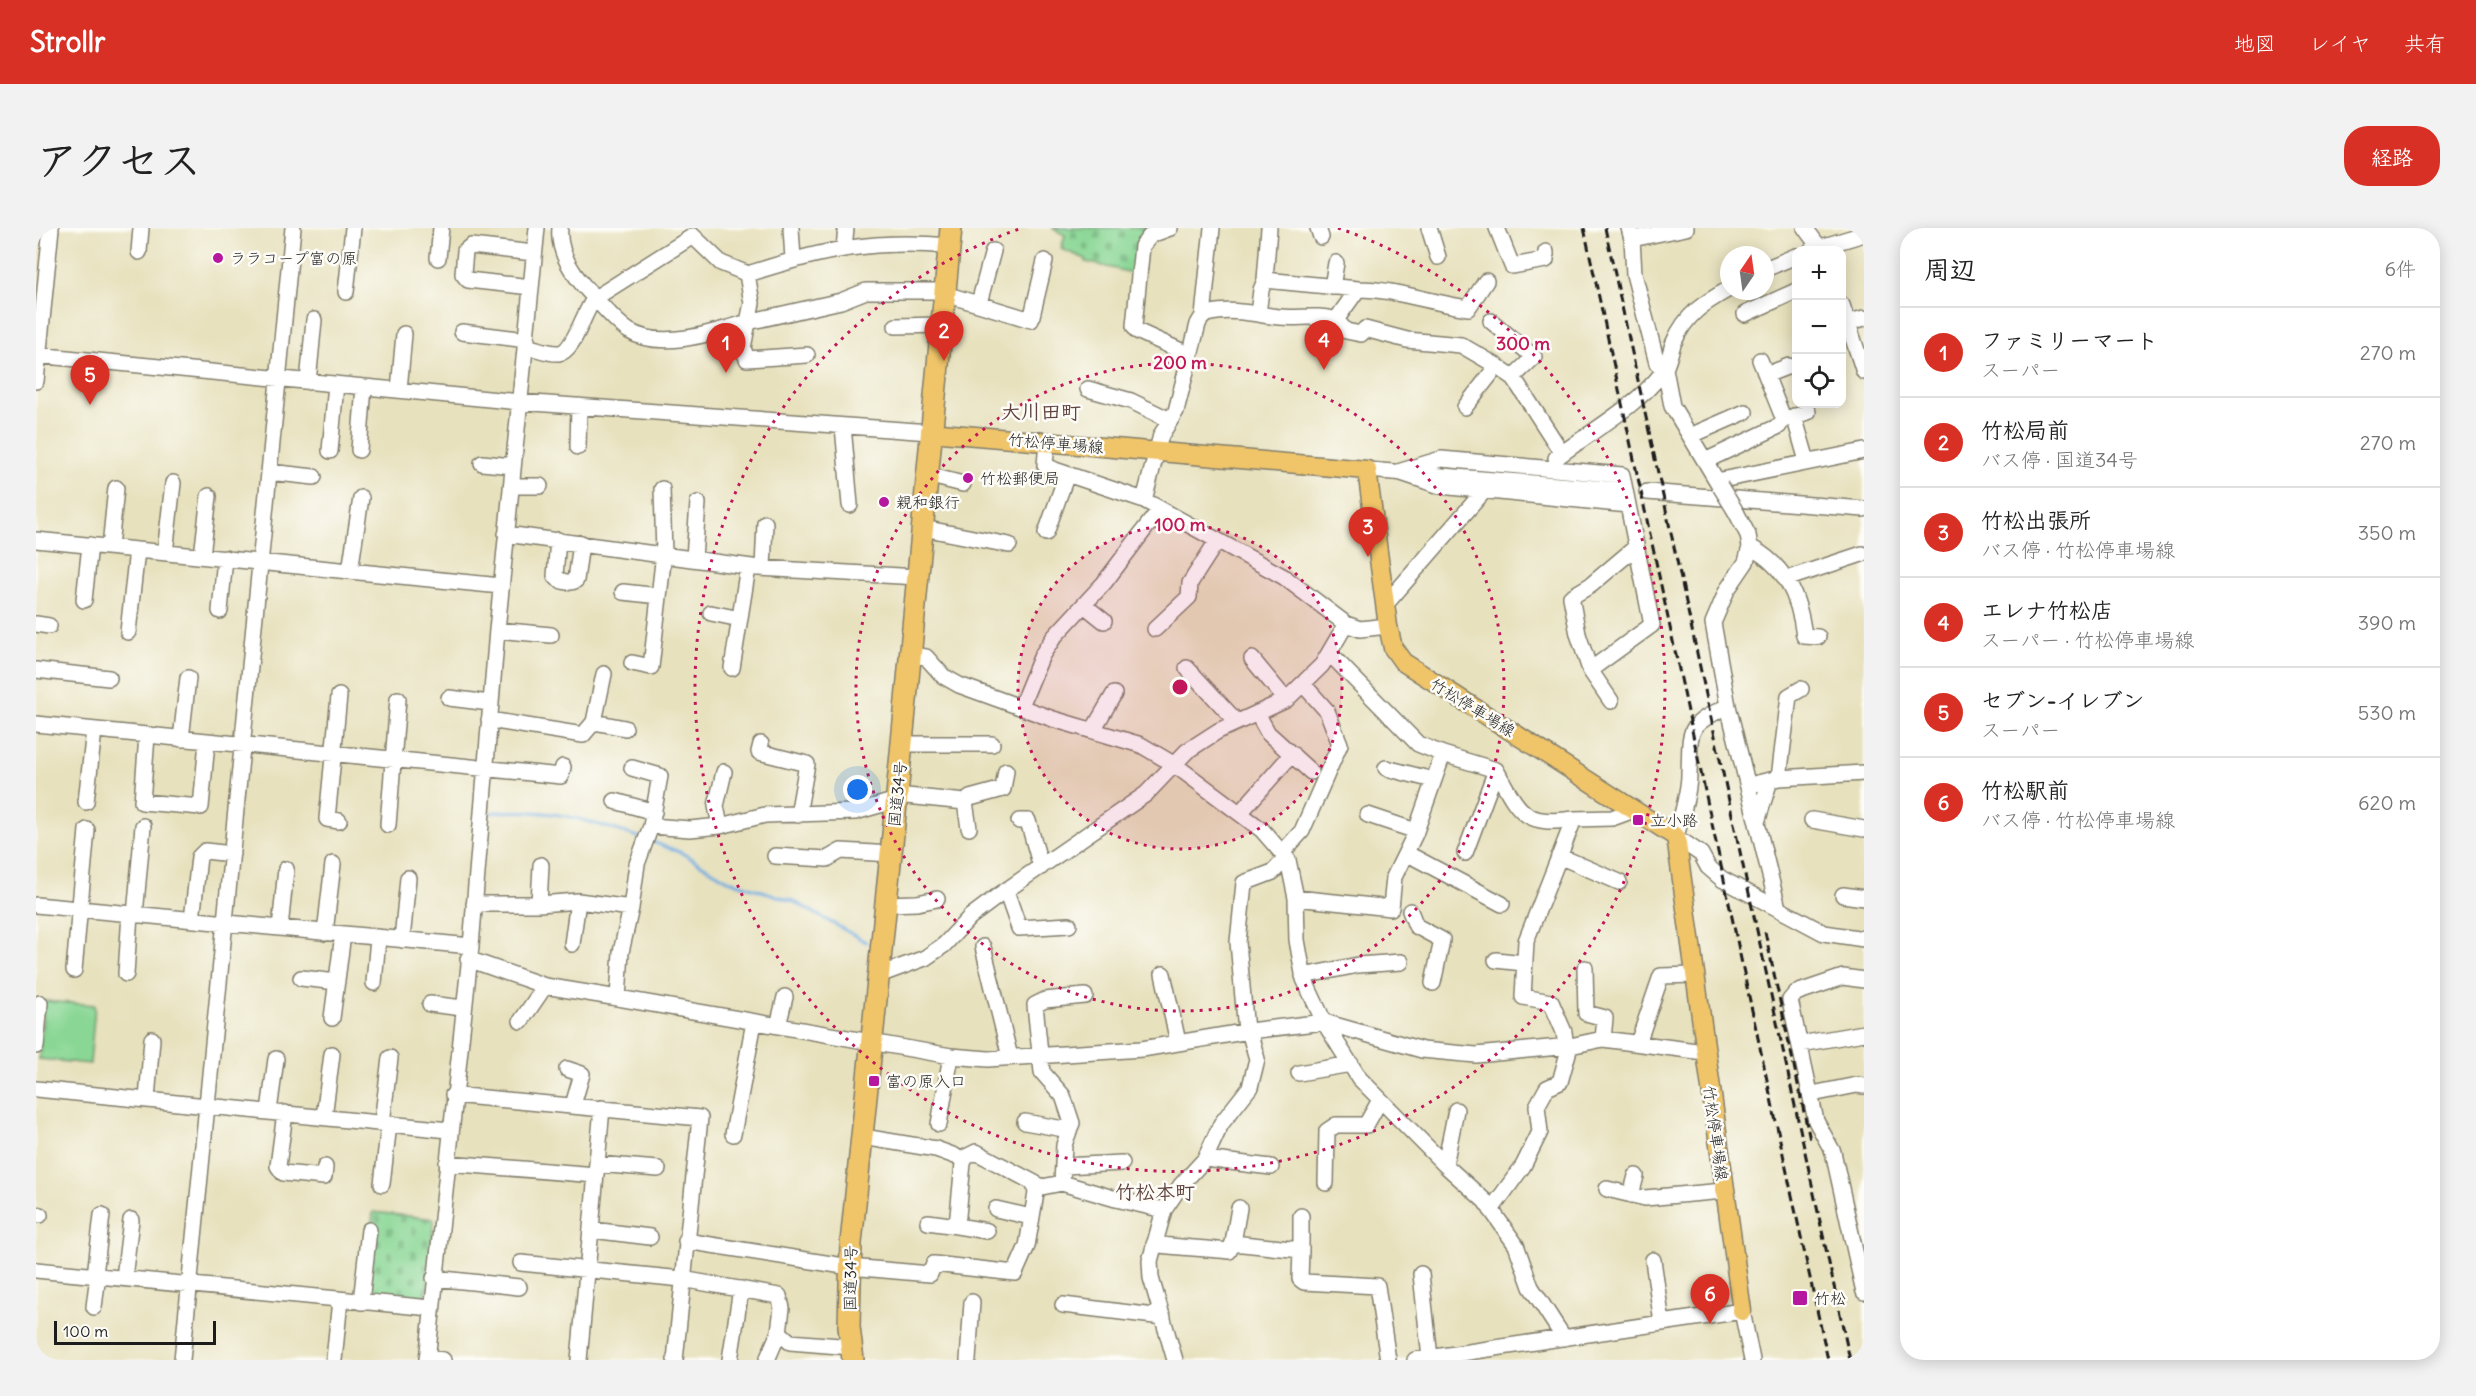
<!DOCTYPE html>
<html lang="ja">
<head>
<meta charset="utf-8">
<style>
	body { margin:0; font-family:Delius,"Klee One",sans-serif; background:#f2f2f2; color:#222 }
	.controls { position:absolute; right:18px; top:18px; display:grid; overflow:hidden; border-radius:12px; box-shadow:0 3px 15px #0003 }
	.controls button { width:54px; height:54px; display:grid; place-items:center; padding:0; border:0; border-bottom:2px solid #e0e0e0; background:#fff; color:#222; font:30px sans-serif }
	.compass { position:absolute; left:1684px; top:18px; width:54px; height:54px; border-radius:50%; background:#fff; box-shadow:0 3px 15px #0003; rotate:13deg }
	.scale { position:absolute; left:18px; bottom:15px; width:162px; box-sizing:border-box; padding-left:6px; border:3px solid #1c1c1c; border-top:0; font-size:16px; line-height:21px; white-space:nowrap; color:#1c1c1c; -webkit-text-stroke:4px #fdfcf7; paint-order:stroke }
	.you { position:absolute; left:822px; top:562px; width:21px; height:21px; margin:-15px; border:4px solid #fff; border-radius:50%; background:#1a73e8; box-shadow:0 0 0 9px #1a73e833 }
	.badge { display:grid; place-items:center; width:39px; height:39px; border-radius:50%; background:#d93025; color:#fff; font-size:20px; font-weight:700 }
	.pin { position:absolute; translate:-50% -50px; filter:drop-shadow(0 2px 3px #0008) }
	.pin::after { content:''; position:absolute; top:32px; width:21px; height:18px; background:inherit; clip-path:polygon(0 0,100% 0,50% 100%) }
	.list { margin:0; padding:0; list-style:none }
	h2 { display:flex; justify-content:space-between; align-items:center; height:78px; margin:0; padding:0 24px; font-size:26px }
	h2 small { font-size:20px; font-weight:400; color:#767676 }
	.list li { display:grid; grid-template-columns:39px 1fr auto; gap:18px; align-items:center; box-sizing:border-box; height:90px; padding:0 24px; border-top:2px solid #e0e0e0 }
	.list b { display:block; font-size:22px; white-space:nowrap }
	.list p { margin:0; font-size:20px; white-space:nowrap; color:#767676 }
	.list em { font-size:20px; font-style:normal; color:#767676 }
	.icon { flex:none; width:33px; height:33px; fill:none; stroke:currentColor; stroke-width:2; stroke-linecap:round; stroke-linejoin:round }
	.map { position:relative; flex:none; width:1828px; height:1132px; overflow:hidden; border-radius:24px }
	header { display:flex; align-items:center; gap:36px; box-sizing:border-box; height:84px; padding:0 30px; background:#d93025; color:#fff }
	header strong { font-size:28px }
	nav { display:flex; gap:33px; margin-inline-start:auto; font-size:21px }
	.intro { display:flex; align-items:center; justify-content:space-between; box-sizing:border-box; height:144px; padding:0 36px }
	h1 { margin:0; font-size:42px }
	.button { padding:15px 27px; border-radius:24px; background:#d93025; color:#fff; font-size:21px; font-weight:700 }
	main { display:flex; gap:36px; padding:0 36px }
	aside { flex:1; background:#fff; border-radius:24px; box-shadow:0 3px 15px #0003 }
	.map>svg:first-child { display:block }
</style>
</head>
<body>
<header>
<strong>Strollr</strong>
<nav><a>地図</a><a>レイヤ</a><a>共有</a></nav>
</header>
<div class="intro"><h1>アクセス</h1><a class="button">経路</a></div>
<main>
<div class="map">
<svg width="1828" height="1132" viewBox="0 0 1828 1132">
	<defs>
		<pattern id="cemetery-stones" width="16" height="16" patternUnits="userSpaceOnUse" patternTransform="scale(1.5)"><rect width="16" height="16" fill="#8ad795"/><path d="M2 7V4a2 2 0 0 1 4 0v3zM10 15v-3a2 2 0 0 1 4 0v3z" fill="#76b880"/></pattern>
	</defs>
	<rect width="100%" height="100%" fill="#fdfcf7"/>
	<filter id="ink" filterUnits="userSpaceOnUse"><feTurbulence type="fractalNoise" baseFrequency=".0167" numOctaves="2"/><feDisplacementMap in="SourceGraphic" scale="12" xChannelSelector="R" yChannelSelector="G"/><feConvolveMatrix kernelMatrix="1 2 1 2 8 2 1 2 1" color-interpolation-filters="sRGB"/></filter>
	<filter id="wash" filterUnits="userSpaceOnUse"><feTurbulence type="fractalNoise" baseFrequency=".008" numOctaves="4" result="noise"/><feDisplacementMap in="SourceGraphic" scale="24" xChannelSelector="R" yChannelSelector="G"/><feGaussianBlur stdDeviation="1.35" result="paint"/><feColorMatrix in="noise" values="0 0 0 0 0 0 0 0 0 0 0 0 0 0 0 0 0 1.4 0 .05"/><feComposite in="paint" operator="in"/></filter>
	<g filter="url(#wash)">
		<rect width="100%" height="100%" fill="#e7e1bd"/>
		<!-- cemetery -->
		<path fill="url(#cemetery-stones)" stroke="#537a58" stroke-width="1.5" d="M 1016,0 L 1121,0 L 1096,45 L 1050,34 L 1050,31 L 1025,21 L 1029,7 Z
			M 337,984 L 398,991 L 390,1072 L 329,1071 Z"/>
		<!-- green -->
		<path fill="#8ad795" stroke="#537a58" stroke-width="1.5" d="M 8,773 L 59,777 L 54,836 L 3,831 Z"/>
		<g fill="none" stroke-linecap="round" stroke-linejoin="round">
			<!-- stream -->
			<path stroke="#6eabe0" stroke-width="3" d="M 452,585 C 512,579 548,591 605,610
				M 614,613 L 646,625 L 692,652 L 757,673 L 830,714"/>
		</g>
	</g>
	<g filter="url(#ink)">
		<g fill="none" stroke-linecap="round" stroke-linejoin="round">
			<!-- minor casing -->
			<g stroke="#827e6c" stroke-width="18">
				<path id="minor" d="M 524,0 C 521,27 541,52 559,70 L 657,8 L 685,35 L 712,46 C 786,22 836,11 914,18
					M 755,0 L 757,31
					M 1134,0 L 1115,7 L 1106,18 L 1098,98 L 1101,103 L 1154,127
					M 1233,0 L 1229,52 L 1322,61
					M 1282,0 L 1285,9
					M 1393,0 L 1402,29
					M 1461,0 L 1476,38 L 1510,32 L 1510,24
					M 1593,0 L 1596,11 L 1598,46 L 1621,135 L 1629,141 L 1636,178 L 1684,258
					M 1769,0 L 1783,19
					M 1596,11 L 1650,0
					M 808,20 L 810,0
					M 1775,22 L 1828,6
					M 103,24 L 105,0
					M 402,30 L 405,0
					M 1729,41 L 1760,28
					M 495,59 L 432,52 L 427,46 L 429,23 L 435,18 L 498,25
					M 1296,59 L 1300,35
					M 310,64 L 317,0
					M 909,66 L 995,92 L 1009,33
					M 943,75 L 957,23
					M 1806,77 L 1828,144
					M 1222,86 L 1225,62 L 1229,52
					M 1709,86 L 1760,63
					M 1167,88 L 1176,0
					M 1300,92 L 1310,103 L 1325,106 L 1329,101 L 1371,112 L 1425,117 L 1461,138 L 1477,149 L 1526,225
					M 1455,93 L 1498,129 L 1477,149
					M 1811,95 L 1828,90
					M 860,98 L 905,97
					M 426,104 L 491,112
					M 490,118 C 500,120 513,126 523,125 C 538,124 548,82 559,70 C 569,81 581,95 593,103 C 625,123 680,104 712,94 L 716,75 L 711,46
					M 0,127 L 484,174 L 894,204
					M 771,127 L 711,131 L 707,120 L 712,94 L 805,73 L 830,63 L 909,63
					M 1724,132 L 1748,192 L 1772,184
					M 1730,147 L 1753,138
					M 0,153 L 15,0
					M 272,154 L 278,92
					M 1052,161 L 1095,173 L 1134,192
					M 363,162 L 368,106
					M 1429,179 L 1461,138
					M 1758,188 L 1771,233
					M 807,198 L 814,277
					M 1654,208 L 1709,184
					M 1011,215 L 1009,237 L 1019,242 L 1108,272 L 1248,349 L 1310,396 L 1324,401 L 1352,398
					M 542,219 L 543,178
					M 323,222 L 328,159
					M 294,223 L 300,156
					M 1520,230 C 1555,203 1599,180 1627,144 C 1633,135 1634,123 1638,114 C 1650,86 1668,75 1693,61
					M 1405,231 L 1586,247 L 1592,277 L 1404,258 L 1362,244 Z
					M 1669,233 L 1743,198
					M 446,235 L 477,238
					M 1331,242 L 1370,245
					M 233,244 L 278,249
					M 891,247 L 927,256
					M 1394,247 L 1584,262
					M 1681,253 L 1828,223
					M 475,258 L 504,258
					M 1611,264 L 1828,281
					M 1108,272 L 1125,207 L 1140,183 L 1162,96 C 1165,90 1168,86 1175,85 C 1197,80 1222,87 1244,89 C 1263,91 1281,86 1300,92 L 1322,61 C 1359,61 1395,75 1432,80 L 1450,53
					M 1592,277 L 1616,397 L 1554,442 L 1542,406 L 1535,369 L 1555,357 L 1600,319
					M 1700,284 L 1712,307 L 1714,319 L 1710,334 L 1691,362 L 1677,395 L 1692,478 L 1742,680
					M 887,300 L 973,317
					M 1010,305 L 1031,246
					M 470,306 L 723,340 L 882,349
					M 0,312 L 465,358
					M 522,312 L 519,348 C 524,354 534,356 540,352 L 545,315
					M 74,319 L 80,260
					M 1714,319 C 1750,338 1763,368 1768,408 L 1782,409
					M 129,325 L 137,255
					M 166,328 L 173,268
					M 658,330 L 662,275
					M 727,340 L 729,295
					M 314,343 L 325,270
					M 1750,351 L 1826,326
					M 587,364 L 623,368
					M 48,372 L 54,317
					M 1048,377 L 1068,393
					M 1349,377 L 1448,263
					M 184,383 L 189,330
					M 675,385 L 704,391
					M 0,396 L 13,398
					M 1119,401 L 1153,369 L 1154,355 L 1181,313
					M 461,402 L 515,407
					M 92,404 L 101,322
					M 1294,426 L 1382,516 L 1407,526
					M 875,427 L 890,429 L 907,448 L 923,457 L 1017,491 L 1105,517 L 1139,537 L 1226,602 L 1252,632 L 1260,670 L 1261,712 L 1268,751 L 1288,794 L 1323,850 L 1409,937 L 1449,973 L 1480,1017 L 1495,1059 L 1528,1110
					M 1216,431 L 1250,472
					M 596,435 L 615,439 L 628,325 L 626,261
					M 696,440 L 712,339
					M 1151,440 L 1201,494
					M 0,442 L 73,450
					M 1554,442 L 1575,473
					M 303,468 L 291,591 L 303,593
					M 413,470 L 454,475
					M 985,478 L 1006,427 L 1018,409 L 1068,355 L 1124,281
					M 1692,478 C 1648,499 1655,501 1653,546 C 1653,566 1645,589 1640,609 L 1665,626 L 1672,639 L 1686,651 L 1788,705 L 1828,711
					M 1221,485 L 1232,505 L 1275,544
					M 453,492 L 547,507 L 558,494 L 568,446
					M 558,494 L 589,500
					M 0,496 L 525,548 L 527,539
					M 1057,502 L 1078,466
					M 111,508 L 106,574 L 165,579 L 171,514
					M 145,511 L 152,450
					M 725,516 L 723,524 L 771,536 L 762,587
					M 866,516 L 956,516
					M 1350,540 L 1397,552
					M 1743,550 L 1828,545
					M 1713,557 L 1743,550 L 1753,468 L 1765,461
					M 861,567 L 929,574 L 933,600
					M 579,573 L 618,584
					M 50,574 L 58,502
					M 929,574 L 934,570 L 967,561 L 970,543
					M 1204,585 L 1256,526
					M 1332,587 L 1380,603
					M 1722,591 L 1734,552
					M 1776,592 L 1828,601
					M 983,593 L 992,593 L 1005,639
					M 352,597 L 362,471
					M 615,598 L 654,601 L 684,598 L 729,587 L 819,584 L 861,572
					M 684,598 L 680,578 L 688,544
					M 1246,625 L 1266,603 L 1304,516 L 1291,483 L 1267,456
					M 1370,625 L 1466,676
					M 1429,625 L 1460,542
					M 739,628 L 791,631 L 805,623 L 855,626
					M 1523,628 L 1583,654
					M 970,663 L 983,700 L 1033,697
					M 1807,667 L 1828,670
					M 1260,670 L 1355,680 L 1358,649 L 1379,606 L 1407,526 L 1460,542 C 1483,583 1487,599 1538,591
					M 438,676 L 503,676 L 505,637
					M 503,676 L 542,673
					M 849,676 L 881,675 L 901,671
					M 0,677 L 435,718
					M 1374,683 L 1380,698 L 1406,712 L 1397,755
					M 99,687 L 107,598
					M 156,692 L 163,629 L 169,623 L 196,626
					M 244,700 L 250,641
					M 289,705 L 297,636
					M 366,712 L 372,650
					M 536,716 L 542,673 L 595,680
					M 947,719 L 974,829
					M 432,731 L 509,758 L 582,770 L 915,828 L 952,831 L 1106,821 L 1213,803 L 1288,794 L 1386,822 L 1440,827 L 1534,818 L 1567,811 L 1668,824
					M 1460,732 L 1488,735
					M 1549,740 L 1550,785 L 1569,790 L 1567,811
					M 38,742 L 51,602
					M 90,746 L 94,686
					M 1127,746 L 1142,814
					M 843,747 L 889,730 L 908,717 L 934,689 L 962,668 L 1110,566 L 1151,523 L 1182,503 L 1250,472 L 1286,437 L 1310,396
					M 1267,748 L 1322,737 L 1365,734
					M 265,750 L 301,754
					M 1828,752 L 1807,749 L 1760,765 L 1754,772 L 1780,893 L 1797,924 L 1828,1064
					M 338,755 L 342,710
					M 582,770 L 585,724 L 595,680 L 601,636 L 615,598 L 624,548 L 596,540
					M 394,776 L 427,780
					M 296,790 L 307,706
					M 485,793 L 509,758
					M 742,798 L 749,769
					M 1210,803 L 1202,714 L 1208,655 L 1237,644 L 1250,630
					M 1602,815 L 1625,748 L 1658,747
					M 1764,816 L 1828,805
					M 0,818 L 4,775
					M 1530,819 L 1528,804 L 1515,774 L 1487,769 L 1490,713 L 1538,591 L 1576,590 L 1598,582
					M 531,841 L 546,846 L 537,877
					M 1263,845 L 1315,836
					M 0,861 L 413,902
					M 1776,866 L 1821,857 L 1828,858
					M 417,867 L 664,890 L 639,1132
					M 111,871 L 116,811
					M 233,883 L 240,831
					M 249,885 L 242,938 L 247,945 L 288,949 L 289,939
					M 288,889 L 296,826
					M 989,894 L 1033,902
					M 346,895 L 354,830
					M 903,896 L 915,828
					M 697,906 L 718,794
					M 827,909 L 900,921 L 919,928
					M 1169,931 L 1235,939
					M 411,935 L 560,947
					M 561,936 L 622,941
					M 1409,937 L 1420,882
					M 1028,938 L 1086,935
					M 1026,955 L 1028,917 L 1036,895 L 1027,868 L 1006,844 L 999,777 L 1009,772 L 1049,768
					M 1290,955 L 1291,903 L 1300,897 L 1330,897 L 1344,872
					M 346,956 L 353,896
					M 1571,961 L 1609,970 L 1688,963
					M 1595,967 L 1600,948
					M 960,981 L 995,989
					M 1455,982 L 1487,938 L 1504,904 L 1501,878 L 1511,860 L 1524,854 L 1534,818
					M 0,986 L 4,987
					M 892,994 L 921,998 L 927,935 L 930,929 L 940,924 L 1006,959 L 1026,955 L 1080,971 L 1128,982
					M 921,998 L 951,1003
					M 556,1002 L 614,1009
					M 650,1013 L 814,1039 L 894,1046 L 898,1036 L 979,1045 L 991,1018 L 1000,965 L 998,956
					M 1197,1015 L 1203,980
					M 1118,1016 C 1144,1020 1168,1020 1193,1023 L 1197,1015 L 1265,1022 L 1265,988
					M 1265,1022 L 1264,1051 L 1268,1054 L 1341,1058 L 1352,1132
					M 1617,1032 L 1626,1095
					M 485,1035 L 646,1051 L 743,1068 L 746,1080 L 743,1104 L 754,1114 L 816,1119
					M 0,1042 L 395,1080
					M 1385,1046 L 1394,1130
					M 59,1047 L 66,987
					M 88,1050 L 95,992
					M 398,1050 L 483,1059
					M 325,1074 L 333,1002
					M 1027,1077 L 1127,1089
					M 58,1079 L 62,1047
					M 391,1130 L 407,1132
					M 146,1132 L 257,0
					M 298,1132 L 304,1072
					M 391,1132 L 435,718 L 461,402 L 501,0
					M 543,1132 L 566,880
					M 694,1132 L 705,1061
					M 731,1132 L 743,1104
					M 932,1132 L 936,1074
					M 1139,1132 L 1115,1050 L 1114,1033 L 1128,982 L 1145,957 L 1169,931 L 1185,896 L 1214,859 L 1221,831 L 1213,803
					M 1379,1132 L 1706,1083 L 1716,1132"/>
			</g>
			<!-- major casing -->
			<g stroke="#827e6c" stroke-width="21">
				<path id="major" d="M 894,204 L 1331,242 L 1352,398 L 1357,420 L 1367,434 L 1640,609 L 1706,1083"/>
			</g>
			<!-- highway casing -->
			<g stroke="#827e6c" stroke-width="24">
				<path id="highway" d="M 817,1132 L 813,1099 L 815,1015 L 861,567 L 915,0"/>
			</g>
			<!-- minor -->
			<use href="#minor" stroke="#fff" stroke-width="15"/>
			<!-- major -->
			<use href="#major" stroke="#f0c469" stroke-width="18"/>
			<!-- highway -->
			<use href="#highway" stroke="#f0c469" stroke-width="21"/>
			<!-- rail -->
			<path stroke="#1c1c1c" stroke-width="3" stroke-dasharray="9 4.5" stroke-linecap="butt" d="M 1548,0 C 1630,377 1709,755 1792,1132
				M 1569,0 L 1814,1132
				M 1729,704 L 1774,912"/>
			<!-- minor-bridge casing -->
			<g stroke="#827e6c" stroke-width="18" stroke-linecap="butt">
				<path id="minor-bridge" d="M 1684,258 L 1700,284"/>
			</g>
			<!-- minor-bridge -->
			<use href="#minor-bridge" stroke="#fff" stroke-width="15"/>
		</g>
	</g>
	<!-- distance rings -->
	<circle cx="1144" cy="459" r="162" fill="#c2185b" fill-opacity=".12"/>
	<g fill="none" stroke="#c2185b" stroke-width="3" stroke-dasharray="3 6">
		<circle cx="1144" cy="459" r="162"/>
		<circle cx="1144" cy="459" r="324"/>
		<path d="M1302 0A485 485 0 1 1 986 0"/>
	</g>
	<!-- markers -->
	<g fill="#b5179e" stroke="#fdfcf7" stroke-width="2">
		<circle cx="182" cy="30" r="6"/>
		<circle cx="932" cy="250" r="6"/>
		<circle cx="848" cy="274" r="6"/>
		<rect x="1596" y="586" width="12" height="12" rx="3"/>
		<rect x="832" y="847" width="12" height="12" rx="3"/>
		<rect x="1756" y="1062" width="16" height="16" rx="3"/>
	</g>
	<g text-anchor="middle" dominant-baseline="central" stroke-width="5" stroke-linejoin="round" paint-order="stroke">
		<!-- poi labels -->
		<g font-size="16" fill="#1c1c1c" stroke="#fdfcf7" text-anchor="start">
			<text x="194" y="30">ララコープ富の原</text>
			<text x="944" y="250">竹松郵便局</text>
			<text x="860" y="274">親和銀行</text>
			<text x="1614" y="592">立小路</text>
			<text x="850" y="853">富の原入口</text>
			<text x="1778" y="1070">竹松</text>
		</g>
		<!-- street labels -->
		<g font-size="16" fill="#1c1c1c" stroke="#fdfcf7">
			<text transform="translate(1020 215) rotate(5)">竹松停車場線</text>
			<text transform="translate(1437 479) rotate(32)">竹松停車場線</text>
			<text transform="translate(861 566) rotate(-84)">国道34号</text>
			<text transform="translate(1680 905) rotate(82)">竹松停車場線</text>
			<text transform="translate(814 1050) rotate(-89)">国道34号</text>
		</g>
		<!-- quarter labels -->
		<g font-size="20" font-weight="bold" fill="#604440" stroke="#fdfcf7">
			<text x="1005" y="183">大川田町</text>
			<text x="1119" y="963">竹松本町</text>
		</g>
	</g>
	<circle cx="1144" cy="459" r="9" fill="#c2185b" stroke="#fdfcf7" stroke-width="3"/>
	<g font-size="18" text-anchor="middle" font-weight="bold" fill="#c2185b" stroke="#fdfcf7" stroke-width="5" stroke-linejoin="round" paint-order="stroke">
		<text x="1487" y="122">300 m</text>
		<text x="1144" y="141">200 m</text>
		<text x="1144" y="303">100 m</text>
	</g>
</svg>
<div class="controls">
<button>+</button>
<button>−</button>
<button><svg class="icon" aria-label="locate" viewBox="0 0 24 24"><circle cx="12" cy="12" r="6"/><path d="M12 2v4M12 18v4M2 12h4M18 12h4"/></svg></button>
</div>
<svg class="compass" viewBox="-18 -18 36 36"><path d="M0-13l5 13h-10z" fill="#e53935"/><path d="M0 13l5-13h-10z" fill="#767676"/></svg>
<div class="scale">100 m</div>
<div class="you"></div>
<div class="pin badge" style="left:690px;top:145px">1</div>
<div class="pin badge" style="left:908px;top:133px">2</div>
<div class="pin badge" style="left:1332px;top:329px">3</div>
<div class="pin badge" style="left:1288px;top:142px">4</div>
<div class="pin badge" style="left:54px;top:177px">5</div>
<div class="pin badge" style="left:1674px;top:1096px">6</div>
</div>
<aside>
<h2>周辺<small>6件</small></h2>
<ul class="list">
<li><span class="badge">1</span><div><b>ファミリーマート</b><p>スーパー</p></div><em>270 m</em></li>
<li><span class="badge">2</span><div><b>竹松局前</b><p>バス停 · 国道34号</p></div><em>270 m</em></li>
<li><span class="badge">3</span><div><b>竹松出張所</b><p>バス停 · 竹松停車場線</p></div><em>350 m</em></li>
<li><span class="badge">4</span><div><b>エレナ竹松店</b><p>スーパー · 竹松停車場線</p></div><em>390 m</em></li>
<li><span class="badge">5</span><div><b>セブン-イレブン</b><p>スーパー</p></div><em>530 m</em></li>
<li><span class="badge">6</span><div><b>竹松駅前</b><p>バス停 · 竹松停車場線</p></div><em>620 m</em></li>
</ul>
</aside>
</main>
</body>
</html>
